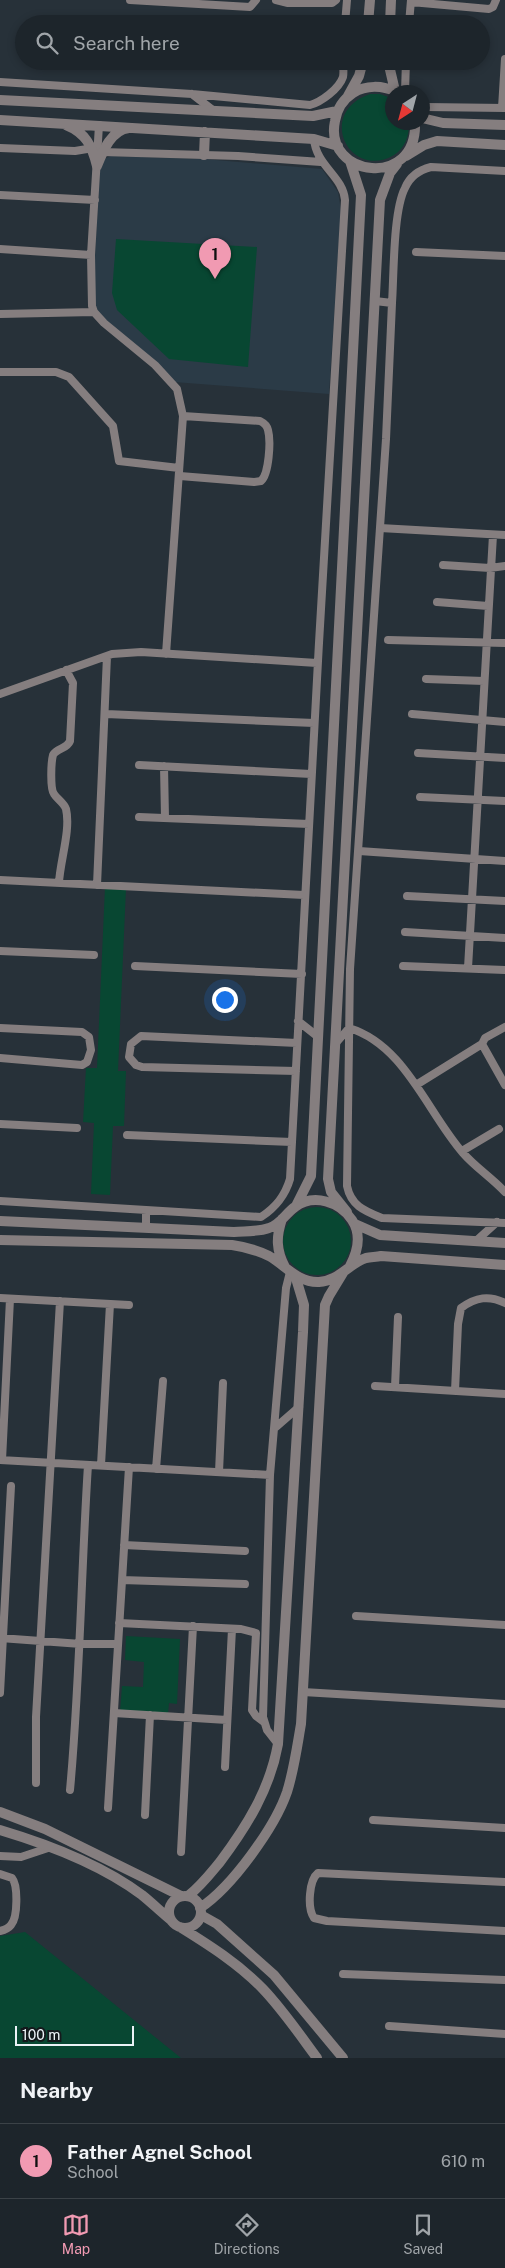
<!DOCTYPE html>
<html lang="en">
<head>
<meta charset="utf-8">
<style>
	:root { --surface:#1d252b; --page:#2a3137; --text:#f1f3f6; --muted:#a0a5a9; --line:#3b4247; --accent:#f19ab2 }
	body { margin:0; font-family:"Public Sans",sans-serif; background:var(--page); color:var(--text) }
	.compass { position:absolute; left:385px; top:85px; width:45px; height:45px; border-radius:50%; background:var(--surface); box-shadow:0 2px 8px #0003; rotate:216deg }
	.scale { position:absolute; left:15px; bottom:12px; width:119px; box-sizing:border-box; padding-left:5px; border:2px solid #ebf2f6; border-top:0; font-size:14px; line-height:18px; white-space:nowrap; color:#ebf2f6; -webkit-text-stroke:4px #14191c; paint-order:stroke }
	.you { position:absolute; left:224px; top:999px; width:18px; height:18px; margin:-12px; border:4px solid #fff; border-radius:50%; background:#1a73e8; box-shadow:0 0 0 8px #1a73e833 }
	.badge { display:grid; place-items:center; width:32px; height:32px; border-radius:50%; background:var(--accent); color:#111; font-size:16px; font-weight:700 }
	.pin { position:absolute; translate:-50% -41px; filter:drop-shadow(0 1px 2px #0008) }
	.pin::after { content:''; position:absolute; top:26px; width:18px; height:15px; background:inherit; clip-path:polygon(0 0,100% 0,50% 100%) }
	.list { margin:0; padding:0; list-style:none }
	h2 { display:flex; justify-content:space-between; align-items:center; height:65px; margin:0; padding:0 20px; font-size:21px }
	h2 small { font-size:16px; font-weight:400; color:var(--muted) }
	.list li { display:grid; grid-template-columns:32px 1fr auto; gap:15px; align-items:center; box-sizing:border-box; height:75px; padding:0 20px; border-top:1px solid var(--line) }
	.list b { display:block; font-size:19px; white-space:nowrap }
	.list p { margin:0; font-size:16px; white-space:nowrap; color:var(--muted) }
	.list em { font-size:16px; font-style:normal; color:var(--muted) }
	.icon { flex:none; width:28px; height:28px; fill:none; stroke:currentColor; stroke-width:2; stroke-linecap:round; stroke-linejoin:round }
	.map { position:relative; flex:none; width:505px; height:2058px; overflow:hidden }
	.search { position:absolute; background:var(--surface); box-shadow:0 2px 8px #0003; left:15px; right:15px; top:15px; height:55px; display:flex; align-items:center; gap:12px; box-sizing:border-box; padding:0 18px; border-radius:28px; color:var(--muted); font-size:19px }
	.sheet { height:140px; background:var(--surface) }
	nav { display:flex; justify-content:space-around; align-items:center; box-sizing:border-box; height:70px; border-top:1px solid var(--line); background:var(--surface); font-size:14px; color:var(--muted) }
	nav a { display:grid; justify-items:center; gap:2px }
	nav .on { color:var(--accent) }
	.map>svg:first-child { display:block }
	.built { fill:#2b3b47 }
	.green { fill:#084732 }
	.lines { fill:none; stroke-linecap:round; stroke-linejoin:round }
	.minor { stroke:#857e7f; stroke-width:8 }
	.tertiary { stroke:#857e7f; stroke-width:10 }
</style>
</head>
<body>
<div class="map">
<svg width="505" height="2058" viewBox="0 0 505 2058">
	<rect width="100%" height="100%" fill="#273139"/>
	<!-- built -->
	<path class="built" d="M 111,156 L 204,159 L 322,169 L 338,192 L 341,210 L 329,394 L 174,382 L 97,312 L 95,301 L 94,273 L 100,170 L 104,159 Z"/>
	<!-- green -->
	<path class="green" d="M 370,94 L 380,94 L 391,98 L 392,122 L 408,123 L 409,124 C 409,136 405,148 394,155 C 350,181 315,113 370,94 Z
		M 116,239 L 257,247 L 248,367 L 169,359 L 117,310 L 112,293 Z
		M 105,887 L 126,888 L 118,1071 L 126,1071 L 124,1126 L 113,1126 L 110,1195 L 91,1194 L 94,1123 L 83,1122 L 86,1068 L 97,1068 Z
		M283 1241a34 34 0 1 1 68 0a34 34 0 1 1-68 0Z
		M 126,1636 L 180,1639 L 177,1704 L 169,1703 L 168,1714 L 120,1712 L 122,1686 L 143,1687 L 144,1662 L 125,1660 Z
		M 25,1932 L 181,2058 L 0,2058 L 0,1936 Z"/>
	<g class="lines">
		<!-- minor -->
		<path class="minor" d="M 130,0 L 250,7 L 256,0
			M 276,0 L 288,3 L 332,3 L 336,0
			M 411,2 L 489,9 L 493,7 L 496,0
			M 345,24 L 347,0
			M 409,24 L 411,0
			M 0,82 L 192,94 L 310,105 C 321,102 339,89 343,77 C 344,72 343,66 343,61
			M 405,92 L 406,61
			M 192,94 L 214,111
			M 425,107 L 505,108
			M 502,108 L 505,59
			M 99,125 L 91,255 L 92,306 L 94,312 L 104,323 L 155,365 L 177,389 L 183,416 L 166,654
			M 0,148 L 75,151 L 93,148
			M 102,152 L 238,156 L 321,162
			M 0,195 L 95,200
			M 0,249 L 91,255
			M 416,252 L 505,256
			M 375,301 L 392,303 L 386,439 L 350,969 L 347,1186 C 351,1206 365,1211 382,1218 L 505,1223
			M 392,303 C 394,274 393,211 405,188 C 410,176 419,170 431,167 L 505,171
			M 0,314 L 94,312
			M 0,372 L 56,372 L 69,377 L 113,426 L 119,461 L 179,468
			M 180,476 L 254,482 L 261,481 C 269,474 271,441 268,430 C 267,425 264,423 260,421 L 183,416
			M 380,528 L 505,535
			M 443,565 L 490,568 L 505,566
			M 437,602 L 488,606
			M 388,640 L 505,643
			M 426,679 L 484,681
			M 0,694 L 112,654 L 141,652 L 317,663
			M 106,714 L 314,723
			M 412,714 L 505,722
			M 418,753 L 505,758
			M 139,765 L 311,774
			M 164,766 L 165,818
			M 420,797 L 505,801
			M 139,817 L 309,824
			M 359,851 L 505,861
			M 0,880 L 304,895
			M 59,883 C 60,861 71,830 66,809 C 64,803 57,799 54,794 C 50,789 51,762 53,755 C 57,748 67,749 70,741 L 73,683 L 66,670
			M 97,885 L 107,656
			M 407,896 L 505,901
			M 405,932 L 505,938
			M 0,951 L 94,955
			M 135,966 L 302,974
			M 403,966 L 505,970
			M 468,968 L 493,535
			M 298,1021 L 317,1036
			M 505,1027 L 485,1038 L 482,1044 L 505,1085
			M 0,1028 L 82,1032 L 89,1037 L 91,1050 L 87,1062 L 82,1065 L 0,1058
			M 336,1043 L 349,1028 C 405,1045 427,1112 463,1153 C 475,1167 492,1178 505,1192
			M 296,1071 L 142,1067 L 136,1065 L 129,1057 L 131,1044 L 141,1036 L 297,1043
			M 416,1085 L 482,1044
			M 0,1124 L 77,1128
			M 127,1135 L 292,1142
			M 462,1151 L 499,1129
			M 0,1201 L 261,1217 C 276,1207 285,1196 290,1179 C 307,853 325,526 345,200 C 343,176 316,166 314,139
			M 146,1210 L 146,1228
			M 476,1241 L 497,1222
			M 0,1298 L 129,1305
			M 375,1386 L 505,1394
			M 395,1387 L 398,1317
			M 455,1391 L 458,1324 L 461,1308 C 476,1297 489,1295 505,1303
			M 276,1427 L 299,1407
			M 0,1460 L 270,1475
			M 2,1460 L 10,1299
			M 101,1465 L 110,1304
			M 156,1469 L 163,1381
			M 219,1472 L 223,1383
			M 124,1545 L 245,1551
			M 122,1580 L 245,1584
			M 356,1616 L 505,1625
			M 119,1623 L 241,1629 L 256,1633 L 252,1710 L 256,1716 L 264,1722
			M 0,1638 L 81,1644 L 118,1644
			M 303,1692 L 505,1704
			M 0,1693 L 11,1486
			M 114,1713 L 227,1720
			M 278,1744 L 267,1730 L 263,1717 L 270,1475 L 286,1288 L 290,1272
			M 225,1767 L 232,1629
			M 36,1783 L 36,1717 L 60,1301
			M 70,1790 C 80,1682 81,1574 88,1465
			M 108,1808 L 129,1467
			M 145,1815 L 150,1715
			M 373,1820 L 505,1828
			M 181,1852 L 193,1626
			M 0,1856 L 21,1857 L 51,1847
			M 0,1874 L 12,1878 C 18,1885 18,1917 11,1925 C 8,1929 4,1930 0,1931
			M 505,1882 L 318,1873 C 309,1880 307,1908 314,1918 L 327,1921 L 505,1931
			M 343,1974 L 505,1980
			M 389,2026 L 505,2034"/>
		<!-- tertiary -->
		<path class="tertiary" d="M 368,24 L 370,0
			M 390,24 L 391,0
			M 388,61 L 395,91
			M 396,92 C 382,85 366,85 353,93 C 342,100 337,109 335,121 C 323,177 418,190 415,122
			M 348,96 L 359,76 L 363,61
			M 0,100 L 313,116 L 337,111
			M 422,118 L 443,123 L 505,125
			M 0,120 L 314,139 L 338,146
			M 66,125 C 86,133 92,146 97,166
			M 204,155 L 205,132
			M 406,156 L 424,145 L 437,141 L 505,145
			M 97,166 C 103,151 111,130 129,128
			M 296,1206 L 311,1176 L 361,195 L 350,161
			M 347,1212 L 331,1192 L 328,1179 L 380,200 L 390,173 L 397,164
			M 282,1219 C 276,1237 276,1250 285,1267
			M 0,1221 L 234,1232 C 245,1231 258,1232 269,1228 C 280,1225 286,1213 295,1207 C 314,1193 340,1202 352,1220 C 362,1235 358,1251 350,1266
			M 355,1224 L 380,1235 L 505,1243
			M 0,1240 L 232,1245 C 246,1247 257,1250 269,1256 C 285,1265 298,1283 319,1282 C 339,1281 348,1264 366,1258 C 371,1257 376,1257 381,1256 L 505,1265
			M 0,1812 L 45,1829 L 181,1896
			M 0,1830 C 47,1844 102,1865 142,1895 C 152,1903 161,1912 171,1920
			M169 1912a16 16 0 1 1 32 0a16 16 0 1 1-32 0Z
			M 188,1896 C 201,1886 210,1874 220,1862 C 247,1826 270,1789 278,1744 L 303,1332 L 304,1305 L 295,1275
			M 200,1908 C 232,1887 275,1827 287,1792 C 294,1770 297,1747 301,1724 L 325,1305 L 329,1296 L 343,1273
			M 201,1915 L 217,1924 L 274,1975 L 343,2058
			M 180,1927 C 209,1945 239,1964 263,1989 C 283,2010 300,2035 317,2058"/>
	</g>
</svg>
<svg class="compass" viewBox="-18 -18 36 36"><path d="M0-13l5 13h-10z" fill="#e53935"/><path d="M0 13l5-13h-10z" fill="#a0a5a9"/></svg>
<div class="scale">100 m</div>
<div class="you"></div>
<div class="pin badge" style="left:215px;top:279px">1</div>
<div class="search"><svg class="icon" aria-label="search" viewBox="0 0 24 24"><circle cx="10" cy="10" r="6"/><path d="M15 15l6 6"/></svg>Search here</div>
</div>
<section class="sheet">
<h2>Nearby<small></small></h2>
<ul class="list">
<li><span class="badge">1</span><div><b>Father Agnel School</b><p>School</p></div><em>610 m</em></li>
</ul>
</section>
<nav>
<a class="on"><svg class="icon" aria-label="map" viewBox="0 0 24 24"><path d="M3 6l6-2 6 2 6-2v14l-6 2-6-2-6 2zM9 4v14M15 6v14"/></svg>Map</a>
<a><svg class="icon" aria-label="directions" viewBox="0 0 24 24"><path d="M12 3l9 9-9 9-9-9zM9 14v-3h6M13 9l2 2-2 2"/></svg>Directions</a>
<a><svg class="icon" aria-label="saved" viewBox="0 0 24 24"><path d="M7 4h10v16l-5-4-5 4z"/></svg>Saved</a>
</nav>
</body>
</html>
